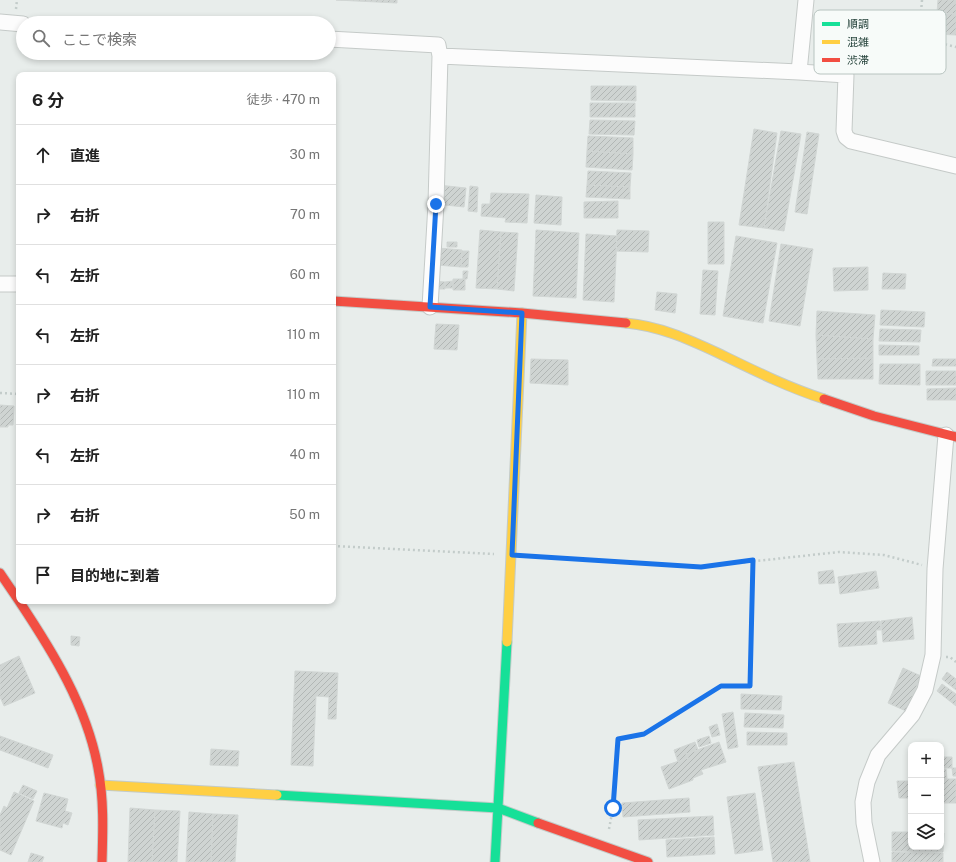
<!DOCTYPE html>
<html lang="ja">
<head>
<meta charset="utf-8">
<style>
	:root { --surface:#fff; --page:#f6f6f6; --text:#222; --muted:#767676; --line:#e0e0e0 }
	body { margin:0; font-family:"Public Sans","Noto Sans JP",sans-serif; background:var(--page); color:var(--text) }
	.controls { position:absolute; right:12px; bottom:12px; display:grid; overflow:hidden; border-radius:8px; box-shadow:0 2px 6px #0003 }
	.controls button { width:36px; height:36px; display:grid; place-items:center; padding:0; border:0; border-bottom:1px solid var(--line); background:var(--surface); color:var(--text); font:20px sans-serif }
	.stop { position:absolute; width:12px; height:12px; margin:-9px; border:3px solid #1a73e8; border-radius:50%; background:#fff }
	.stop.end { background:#1a73e8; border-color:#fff; box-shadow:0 1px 4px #0008 }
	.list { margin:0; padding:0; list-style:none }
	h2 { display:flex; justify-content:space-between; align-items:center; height:52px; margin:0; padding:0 16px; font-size:17px }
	h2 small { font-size:13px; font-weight:400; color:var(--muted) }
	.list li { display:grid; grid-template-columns:26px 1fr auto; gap:12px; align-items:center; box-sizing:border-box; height:60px; padding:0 16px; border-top:1px solid var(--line) }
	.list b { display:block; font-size:15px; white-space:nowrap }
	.list em { font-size:13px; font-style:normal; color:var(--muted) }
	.icon { flex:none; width:22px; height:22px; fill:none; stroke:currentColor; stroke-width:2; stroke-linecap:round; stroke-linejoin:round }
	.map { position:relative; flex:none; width:956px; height:862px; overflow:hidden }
	.search { position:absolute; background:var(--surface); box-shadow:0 2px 6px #0003; left:16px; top:16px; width:320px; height:44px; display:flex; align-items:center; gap:10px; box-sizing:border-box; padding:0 14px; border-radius:22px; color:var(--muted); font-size:15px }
	.panel { position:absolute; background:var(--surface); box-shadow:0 2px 6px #0003; left:16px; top:72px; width:320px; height:532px; border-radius:8px }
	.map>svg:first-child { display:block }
	.building { fill:url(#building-hatch); stroke:#d1d6d4 }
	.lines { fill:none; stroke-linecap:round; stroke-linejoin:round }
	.street-casing { stroke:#c5cac8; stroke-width:17 }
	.fast-casing { stroke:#c3cbc8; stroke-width:11 }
	.slow-casing { stroke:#c3cbc8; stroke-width:11 }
	.jam-casing { stroke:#c3cbc8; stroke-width:11 }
	.path { stroke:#c3ccca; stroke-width:2.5; stroke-dasharray:2 3; stroke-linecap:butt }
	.street { stroke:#fcfcfc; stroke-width:15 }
	.fast { stroke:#16e098; stroke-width:9 }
	.slow { stroke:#ffcf43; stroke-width:9 }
	.jam { stroke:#f24e42; stroke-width:9 }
	.route { stroke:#1a73e8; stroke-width:5 }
	.key { fill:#f7fbf9; stroke:#b8c4c0; stroke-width:1 }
	.key-label { font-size:11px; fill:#24423a }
</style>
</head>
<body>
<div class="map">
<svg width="956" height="862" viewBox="0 0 956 862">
	<defs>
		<pattern id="building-hatch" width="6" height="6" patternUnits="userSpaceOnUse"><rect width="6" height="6" fill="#cfd4d2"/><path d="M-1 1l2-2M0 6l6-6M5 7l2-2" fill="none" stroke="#b2b7b5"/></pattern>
	</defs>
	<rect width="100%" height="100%" fill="#e8edeb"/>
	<!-- building -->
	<path class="building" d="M 336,0 L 397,0 L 397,3 Z
		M 938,0 L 956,0 L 956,14 L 937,13 Z
		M 937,13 L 956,14 L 956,35 L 936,34 Z
		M 591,86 L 636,86 L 636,101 L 591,100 Z
		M 590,103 L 635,103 L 635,117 L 590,117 Z
		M 590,120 L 635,121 L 634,135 L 589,134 Z
		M 754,129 L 777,133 L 764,228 L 739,225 Z
		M 781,131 L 801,134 L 784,231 L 764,228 Z
		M 807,132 L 819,134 L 807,214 L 795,212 Z
		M 588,136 L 633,138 L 633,154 L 587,151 Z
		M 587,151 L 633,154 L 632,170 L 586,167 Z
		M 588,171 L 631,173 L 630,187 L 587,185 Z
		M 438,185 L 466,188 L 464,207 L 436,204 Z
		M 587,185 L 630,187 L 630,199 L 586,197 Z
		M 470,186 L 478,187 L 477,212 L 468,211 Z
		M 491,193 L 529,194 L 527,223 L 505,222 L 506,218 L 481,216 L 482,204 L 490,204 Z
		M 536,195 L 562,197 L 561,225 L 534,223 Z
		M 618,201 L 618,218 L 584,218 L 584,202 Z
		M 708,222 L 724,222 L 724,264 L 708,264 Z
		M 480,230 L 501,232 L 497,289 L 476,288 Z
		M 536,230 L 579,233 L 576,298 L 533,296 Z
		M 617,230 L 649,231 L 648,252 L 616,251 Z
		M 501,232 L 518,233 L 514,291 L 497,289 Z
		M 586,234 L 617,236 L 614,302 L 583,300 Z
		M 736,236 L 777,243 L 763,323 L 723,316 Z
		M 447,242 L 457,242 L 457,247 L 447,247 Z
		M 781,244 L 813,249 L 800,326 L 769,321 Z
		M 438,248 L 462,250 L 461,267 L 437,265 Z
		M 462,251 L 469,251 L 468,267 L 461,267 Z
		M 868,267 L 868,290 L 834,291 L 833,268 Z
		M 703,270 L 718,271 L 715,315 L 700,314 Z
		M 463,271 L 468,271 L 467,279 L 463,279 Z
		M 883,273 L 906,274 L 905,289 L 882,289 Z
		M 453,279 L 465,279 L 465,290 L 453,290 Z
		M 433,281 L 445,282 L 445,289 L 433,289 Z
		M 453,281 L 453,288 L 445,288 L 445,282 Z
		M 657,292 L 677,294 L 675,313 L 655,310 Z
		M 881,310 L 925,312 L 924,327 L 880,325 Z
		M 817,311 L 875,315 L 873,339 L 816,335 Z
		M 436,324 L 459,325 L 457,350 L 434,349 Z
		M 880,329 L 921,330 L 920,342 L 879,341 Z
		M 816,335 L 873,339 L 873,358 L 817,359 Z
		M 879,345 L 919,346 L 919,355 L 879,355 Z
		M 873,358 L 873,379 L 818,379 L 817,359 Z
		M 531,359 L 568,360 L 568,385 L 530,383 Z
		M 933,359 L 956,359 L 956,366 L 932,366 Z
		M 880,364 L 920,364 L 920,385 L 879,384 Z
		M 926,371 L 956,371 L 956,385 L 926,385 Z
		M 956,388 L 956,400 L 927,400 L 927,389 Z
		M 0,405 L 14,406 L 13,425 L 8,425 L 8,427 L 0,427 Z
		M 833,570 L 835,583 L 819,584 L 818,572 Z
		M 876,571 L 879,588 L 840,594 L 838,577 Z
		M 912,617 L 914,639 L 883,642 L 881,621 Z
		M 880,621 L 881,630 L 876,630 L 877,644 L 839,647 L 837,624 Z
		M 71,636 L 80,637 L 79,646 L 71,645 Z
		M 19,656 L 35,693 L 4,706 L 0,697 L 0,665 Z
		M 903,668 L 921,676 L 906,711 L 888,703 Z
		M 295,671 L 338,673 L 336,719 L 328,719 L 329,697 L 316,696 L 313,766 L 291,765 Z
		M 947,672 L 956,679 L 956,690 L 942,679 Z
		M 942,684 L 956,694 L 956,706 L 937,691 Z
		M 741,694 L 782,696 L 781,710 L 741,709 Z
		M 733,712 L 738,747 L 728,749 L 722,714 Z
		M 745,713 L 784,715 L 783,728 L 744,727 Z
		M 717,724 L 720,735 L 712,737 L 709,727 Z
		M 747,732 L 787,733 L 787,745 L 747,745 Z
		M 0,736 L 53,755 L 48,768 L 0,750 Z
		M 709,736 L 711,743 L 699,747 L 697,740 Z
		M 695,742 L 698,750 L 686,754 L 688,758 L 678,762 L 674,750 Z
		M 719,742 L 726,762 L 701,770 L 703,774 L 693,778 L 693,780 L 669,789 L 661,767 L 688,758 L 686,754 Z
		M 211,749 L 239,751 L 238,766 L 210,765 Z
		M 941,757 L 952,757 L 952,768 L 941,768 Z
		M 794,762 L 810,862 L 773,862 L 758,767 Z
		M 952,768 L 956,768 L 956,776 L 953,776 Z
		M 941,769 L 946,769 L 947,779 L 956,779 L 956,803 L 941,803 Z
		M 897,781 L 910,781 L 911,798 L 899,798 Z
		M 23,785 L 37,791 L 33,799 L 19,793 Z
		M 14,792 L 34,801 L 11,855 L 0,850 L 0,815 L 4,806 L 7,808 Z
		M 44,793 L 68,799 L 65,811 L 72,813 L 68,825 L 63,823 L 62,828 L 36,821 Z
		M 755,793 L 763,850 L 735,854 L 727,797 Z
		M 689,798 L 690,812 L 623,817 L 622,803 Z
		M 130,808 L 155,810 L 152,862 L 128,862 Z
		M 155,810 L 180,811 L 177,862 L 152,862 Z
		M 189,812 L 213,814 L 211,862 L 186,862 Z
		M 213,814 L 238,815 L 235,862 L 211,862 Z
		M 713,816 L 714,835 L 639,840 L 638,820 Z
		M 892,832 L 911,832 L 911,847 L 941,847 L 941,833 L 944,833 L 943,852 L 892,851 Z
		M 714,837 L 715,854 L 667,857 L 666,840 Z
		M 892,852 L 943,853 L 943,862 L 892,862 Z
		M 31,853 L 44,857 L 42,862 L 28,862 Z"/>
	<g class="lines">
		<defs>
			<path id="street" d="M 806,0 L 799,72 L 846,75 L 844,131 L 846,137 L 851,141 L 956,166
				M 0,22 L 23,24
				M 329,39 L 438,45 L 440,56 L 799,72
				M 0,284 L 19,284
				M 430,307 L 436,204 L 440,56
				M 872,862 L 864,823 L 863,802 L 867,782 L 878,755 L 912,715 L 925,690 L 933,655 L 935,569 L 946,435"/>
			<path id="fast" d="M 277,795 L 498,808 L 538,823
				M 495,862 L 507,642"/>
			<path id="slow" d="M 626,323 C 659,326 688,339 718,353 C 753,370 787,387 824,399
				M 507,642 L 522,313
				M 100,785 L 277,795"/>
			<path id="jam" d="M 333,301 L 522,313 L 626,323
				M 824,399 L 874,416 L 956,437
				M 0,573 L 19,601
				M 19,601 C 53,652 87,707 98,768 C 104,799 103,830 102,862
				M 538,823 L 648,862"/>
		</defs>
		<!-- street casing -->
		<use href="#street" class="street-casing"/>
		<!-- fast casing -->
		<use href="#fast" class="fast-casing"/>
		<!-- slow casing -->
		<use href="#slow" class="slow-casing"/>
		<!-- jam casing -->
		<use href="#jam" class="jam-casing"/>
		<!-- path -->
		<path class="path" d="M 922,0 L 919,38 L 956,47
			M 16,9 L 17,0
			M 0,393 L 19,394
			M 333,546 L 494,554
			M 529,556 L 701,567 L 839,552 L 884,555 L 922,565
			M 946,657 L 950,657 L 956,662
			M 609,829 L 613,808 L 618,739 L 643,734 L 721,686 L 750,686 L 753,560"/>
		<!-- street -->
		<use href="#street" class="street"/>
		<!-- fast -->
		<use href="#fast" class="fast"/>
		<!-- slow -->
		<use href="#slow" class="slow"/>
		<!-- jam -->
		<use href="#jam" class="jam"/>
	</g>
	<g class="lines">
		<!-- route -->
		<path class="route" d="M 436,204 L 430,307 L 522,313 L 512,555 L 701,567 L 753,560 L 750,686 L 721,686 L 644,734 L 618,739 L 613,808"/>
	</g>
	<!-- legend -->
	<rect x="814" y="10" width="132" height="64" rx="6" class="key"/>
	<rect x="822" y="22" width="18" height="4" fill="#16e098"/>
	<rect x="822" y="40" width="18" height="4" fill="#ffcf43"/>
	<rect x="822" y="58" width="18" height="4" fill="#f24e42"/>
	<g class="key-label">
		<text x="847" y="28">順調</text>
		<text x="847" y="46">混雑</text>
		<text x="847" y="64">渋滞</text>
	</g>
</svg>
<div class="controls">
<button>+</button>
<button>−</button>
<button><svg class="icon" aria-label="layers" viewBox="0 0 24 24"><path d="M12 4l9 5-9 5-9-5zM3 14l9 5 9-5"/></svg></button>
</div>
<div class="stop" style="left:613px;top:808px"></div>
<div class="stop end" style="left:436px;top:204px"></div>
<div class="search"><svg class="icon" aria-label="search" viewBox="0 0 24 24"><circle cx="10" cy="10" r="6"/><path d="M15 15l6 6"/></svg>ここで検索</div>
<section class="panel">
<h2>6 分<small>徒歩 · 470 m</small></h2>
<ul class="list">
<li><svg class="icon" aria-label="ahead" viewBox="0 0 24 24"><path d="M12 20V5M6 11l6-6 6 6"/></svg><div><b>直進</b></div><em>30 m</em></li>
<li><svg class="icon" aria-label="right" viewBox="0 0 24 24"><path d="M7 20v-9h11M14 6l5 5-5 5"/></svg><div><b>右折</b></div><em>70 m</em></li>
<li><svg class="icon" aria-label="left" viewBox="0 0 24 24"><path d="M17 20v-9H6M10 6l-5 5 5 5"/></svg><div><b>左折</b></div><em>60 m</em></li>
<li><svg class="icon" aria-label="left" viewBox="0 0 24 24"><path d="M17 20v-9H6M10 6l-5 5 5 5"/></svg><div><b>左折</b></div><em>110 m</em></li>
<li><svg class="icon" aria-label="right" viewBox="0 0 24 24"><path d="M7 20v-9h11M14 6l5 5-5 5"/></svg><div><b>右折</b></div><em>110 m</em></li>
<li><svg class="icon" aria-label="left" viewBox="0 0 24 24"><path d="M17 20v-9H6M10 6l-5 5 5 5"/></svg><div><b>左折</b></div><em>40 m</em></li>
<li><svg class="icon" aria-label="right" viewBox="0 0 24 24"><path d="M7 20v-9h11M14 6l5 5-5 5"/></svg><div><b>右折</b></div><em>50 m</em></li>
<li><svg class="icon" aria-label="arrive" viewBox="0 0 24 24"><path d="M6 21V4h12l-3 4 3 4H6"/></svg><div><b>目的地に到着</b></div></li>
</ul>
</section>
</div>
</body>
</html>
